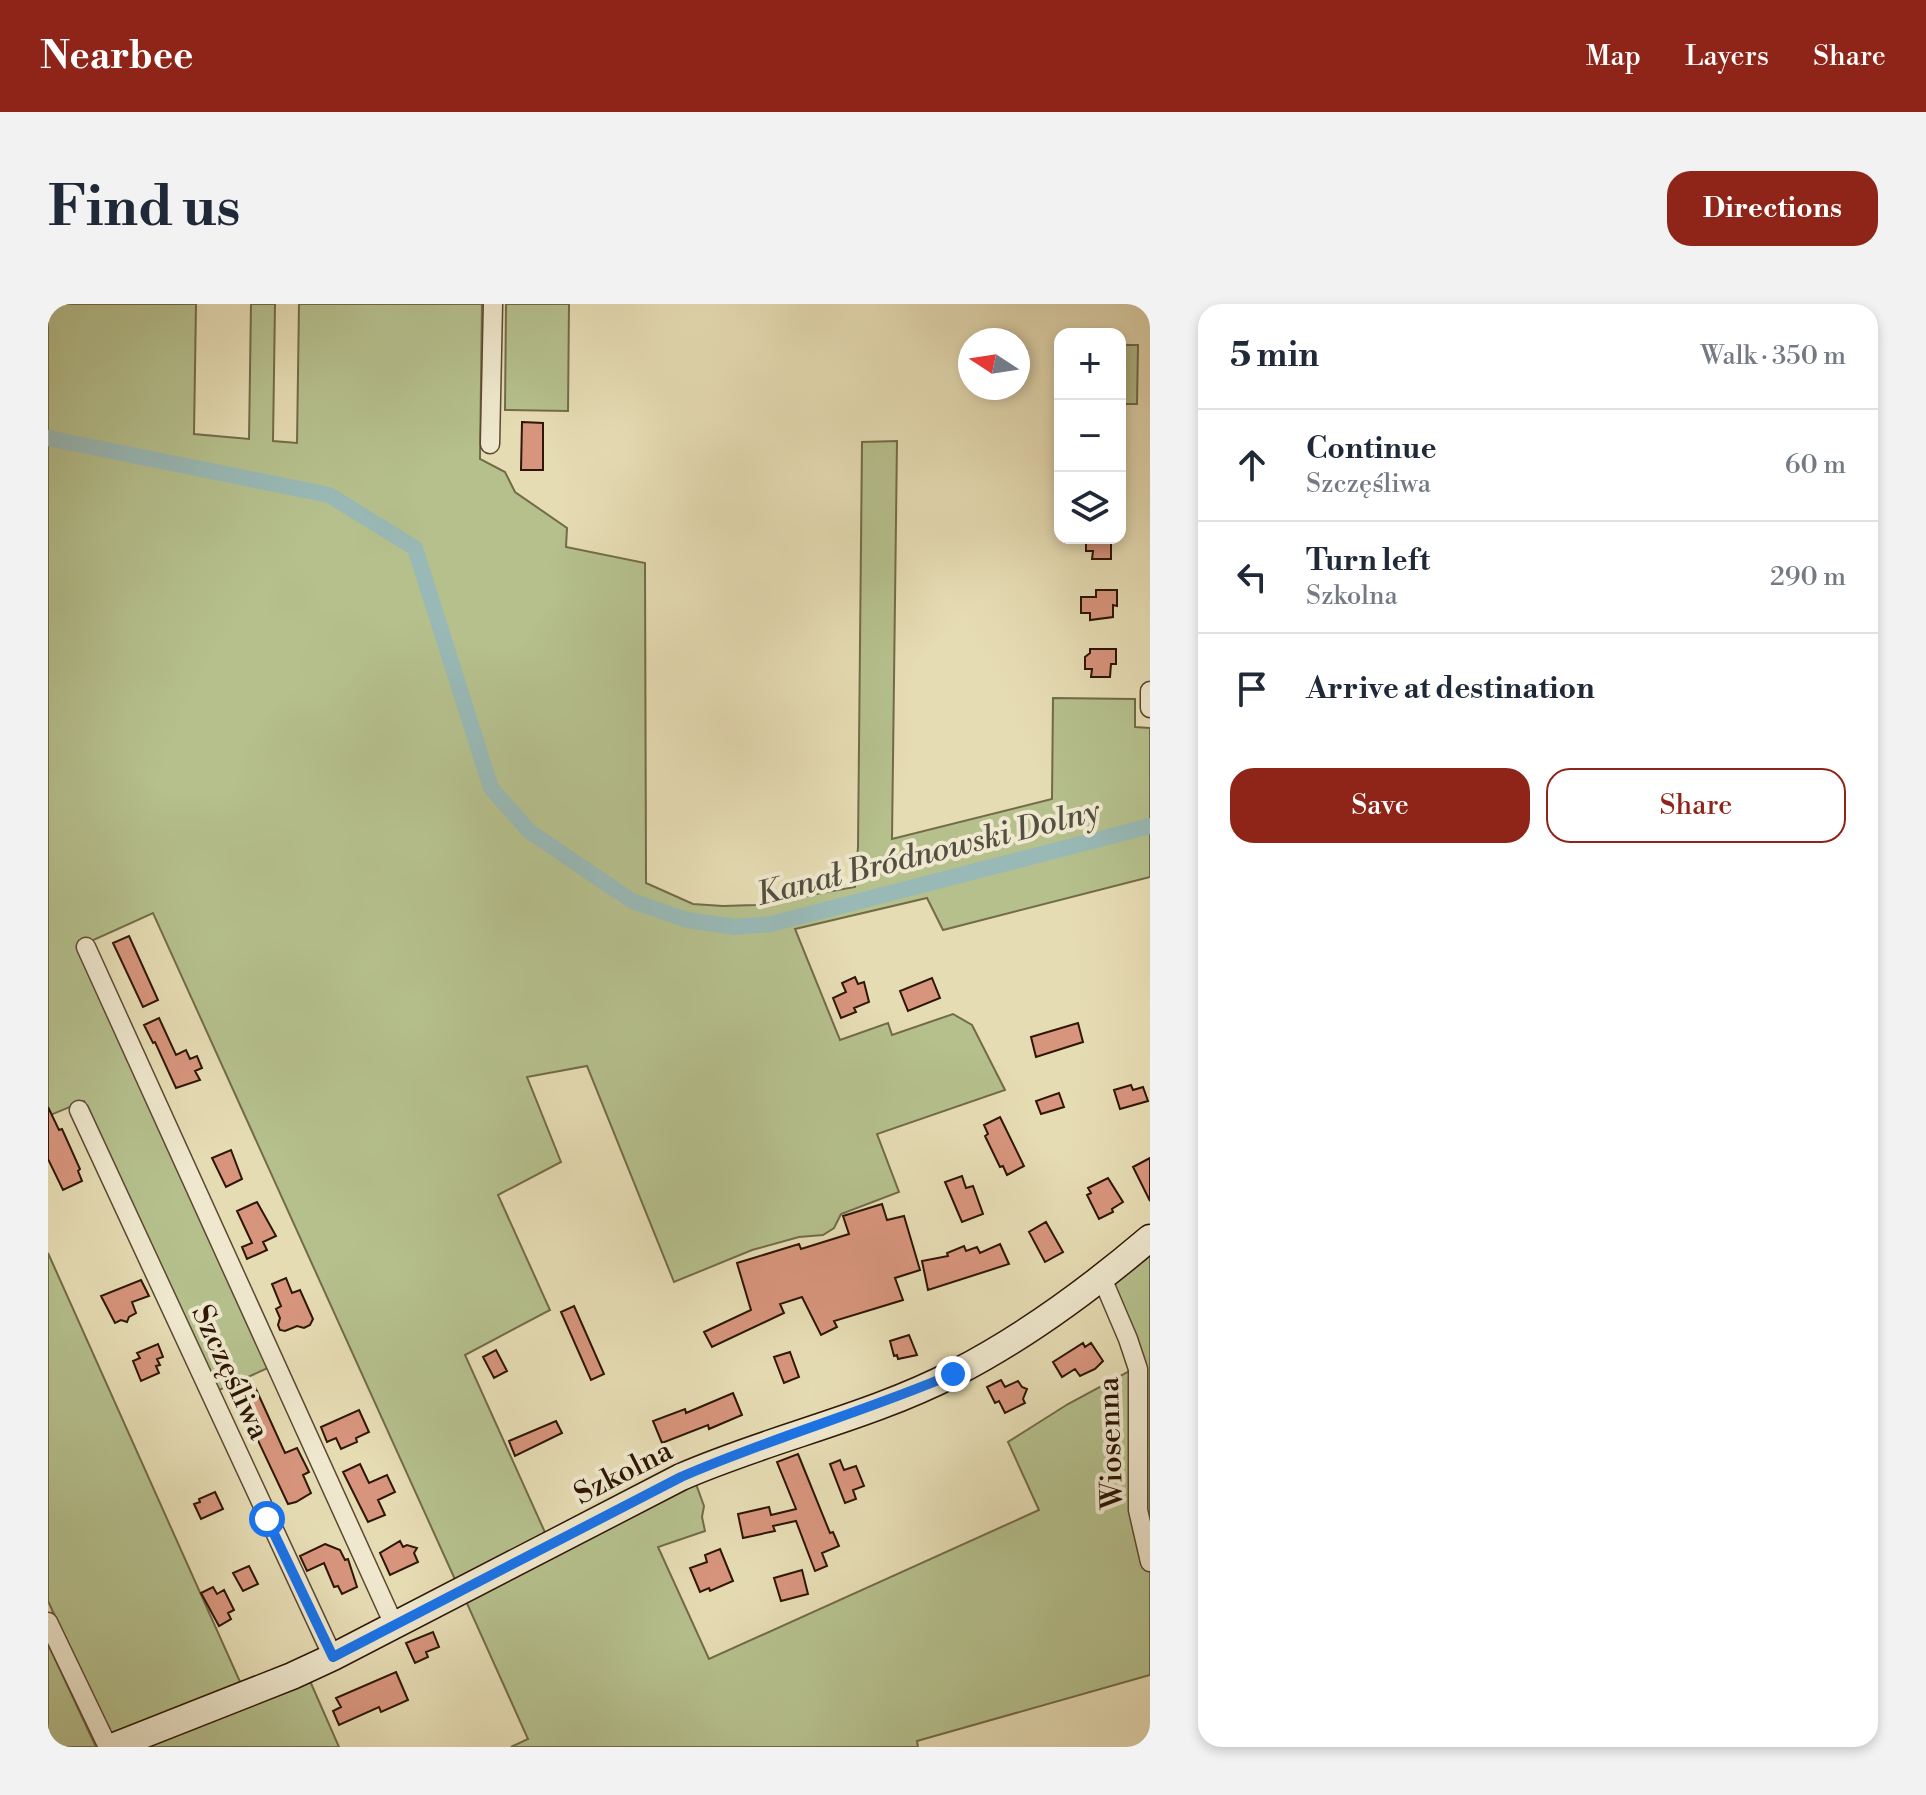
<!DOCTYPE html>
<html lang="en">
<head>
<meta charset="utf-8">
<style>
	:root { --surface:#fff; --page:#f2f2f3; --text:#1f2937; --muted:#747a83; --line:#e0e1e3; --accent:#8f2418 }
	body { margin:0; font-family:"Libre Bodoni",serif; background:var(--page); color:var(--text) }
	.controls { position:absolute; right:24px; top:24px; display:grid; overflow:hidden; border-radius:16px; box-shadow:0 4px 12px #0003 }
	.controls button { width:72px; height:72px; display:grid; place-items:center; padding:0; border:0; border-bottom:2px solid var(--line); background:var(--surface); color:var(--text); font:40px sans-serif }
	.compass { position:absolute; left:910px; top:24px; width:72px; height:72px; border-radius:50%; background:var(--surface); box-shadow:0 4px 12px #0003; rotate:282deg }
	.stop { position:absolute; width:24px; height:24px; margin:-18px; border:6px solid #1a73e8; border-radius:50%; background:#fff }
	.stop.end { background:#1a73e8; border-color:#fff; box-shadow:0 2px 8px #0008 }
	.list { margin:0; padding:0; list-style:none }
	h2 { display:flex; justify-content:space-between; align-items:center; height:104px; margin:0; padding:0 32px; font-size:34px }
	h2 small { font-size:26px; font-weight:400; color:var(--muted) }
	.list li { display:grid; grid-template-columns:52px 1fr auto; gap:24px; align-items:center; box-sizing:border-box; height:112px; padding:0 32px; border-top:2px solid var(--line) }
	.list b { display:block; font-size:30px; white-space:nowrap }
	.list p { margin:0; font-size:26px; white-space:nowrap; color:var(--muted) }
	.list em { font-size:26px; font-style:normal; color:var(--muted) }
	.actions { display:flex; gap:16px; padding:24px 32px }
	.actions a { flex:1; padding:18px 0; border:2px solid var(--accent); border-radius:24px; text-align:center; font-size:28px; color:var(--accent) }
	.actions .main { background:var(--accent); color:#fff }
	.icon { flex:none; width:44px; height:44px; fill:none; stroke:currentColor; stroke-width:2; stroke-linecap:round; stroke-linejoin:round }
	.map { position:relative; flex:none; width:1102px; height:1443px; overflow:hidden; border-radius:24px }
	header { display:flex; align-items:center; gap:48px; box-sizing:border-box; height:112px; padding:0 40px; background:var(--accent); color:#fff }
	header strong { font-size:38px }
	nav { display:flex; gap:44px; margin-inline-start:auto; font-size:28px }
	.intro { display:flex; align-items:center; justify-content:space-between; box-sizing:border-box; height:192px; padding:0 48px }
	h1 { margin:0; font-size:56px }
	.button { padding:20px 36px; border-radius:24px; background:var(--accent); color:#fff; font-size:28px; font-weight:700 }
	main { display:flex; gap:48px; padding:0 48px }
	aside { flex:1; background:var(--surface); border-radius:24px; box-shadow:0 4px 12px #0003 }
	.map>svg:first-child { display:block }
	.green { fill:#b5c08d; stroke:#726b48; stroke-width:2 }
	.lines { fill:none; stroke-linecap:round; stroke-linejoin:round }
	.canal { stroke:#99b9b6; stroke-width:16 }
	.building { fill:#d7957d; stroke:#2e1604; stroke-width:2 }
	.street-casing { stroke:#5c4830; stroke-width:21 }
	.secondary-casing { stroke:#2e1604; stroke-width:29 }
	.street { stroke:#efe8ce; stroke-width:18 }
	.secondary { stroke:#efe8ce; stroke-width:26 }
	.route { stroke:#1a73e8; stroke-width:10 }
	.labels { text-anchor:middle; stroke-width:8; stroke-linejoin:round; paint-order:stroke }
	.street-label { font-size:30px; fill:#2e1604; stroke:#efe8ce }
	.water-label { font-size:32px; font-style:italic; fill:#534f42; stroke:#efe8ce }
</style>
</head>
<body>
<header>
<strong>Nearbee</strong>
<nav><a>Map</a><a>Layers</a><a>Share</a></nav>
</header>
<div class="intro"><h1>Find us</h1><a class="button">Directions</a></div>
<main>
<div class="map">
<svg width="1102" height="1443" viewBox="0 0 1102 1443">
	<rect width="100%" height="100%" fill="#e6dcb4"/>
	<filter id="stains"><feTurbulence type="fractalNoise" baseFrequency=".0025" numOctaves="4"/><feColorMatrix values="0 0 0 0 .2 0 0 0 0 .09 0 0 0 0 .02 0 0 0 .5 -.17"/></filter>
	<radialGradient id="worn" r=".72"><stop offset=".6" stop-color="#630" stop-opacity="0"/><stop offset="1" stop-color="#630" stop-opacity=".3"/></radialGradient>
	<!-- green -->
	<path class="green" d="M 0,0 L 148,0 L 146,130 L 201,135 L 203,0 L 227,0 L 225,137 L 249,139 L 251,0 L 434,0 L 432,155 L 457,168 L 467,188 L 519,224 L 518,243 L 597,259 L 598,579 L 645,600 L 675,602 L 707,601 L 807,583 L 810,543 L 814,138 L 849,137 L 844,535 L 1004,495 L 1005,394 L 1087,395 L 1087,423 L 1102,424 L 1102,573 L 895,626 L 879,594 L 747,625 L 792,736 L 840,719 L 844,731 L 905,710 L 924,721 L 957,786 L 829,830 L 851,888 L 793,910 L 786,924 L 775,931 L 751,933 L 704,946 L 626,978 L 539,762 L 479,773 L 513,858 L 450,891 L 502,1006 L 417,1051 L 500,1235 L 410,1282 L 105,609 L 32,642 L 222,1063 L 169,1087 L 36,797 L 0,812 Z
		M 458,0 L 521,0 L 520,107 L 457,106 Z
		M 1072,41 L 1090,41 L 1089,100 L 1072,100 Z
		M 1102,945 L 1102,1371 L 869,1437 L 870,1443 L 463,1443 L 480,1435 L 417,1295 L 648,1180 L 656,1202 L 654,1213 L 657,1227 L 610,1243 L 661,1355 L 991,1206 L 960,1138 L 1020,1100 L 1078,1069 L 1096,1054 L 1066,982 L 1067,975 Z
		M 0,949 L 193,1380 L 61,1431 L 0,1297 Z
		M 0,1340 L 48,1443 L 0,1443 Z
		M 262,1377 L 291,1443 L 90,1443 Z"/>
	<g class="lines">
		<!-- canal -->
		<path class="canal" d="M 0,134 L 281,191 L 367,244 L 443,484 L 481,527 L 584,597 L 639,616 L 687,623 L 723,620 L 1102,522"/>
	</g>
	<!-- building -->
	<path class="building" d="M 474,118 L 495,119 L 495,166 L 473,166 Z
		M 1040,234 L 1063,234 L 1063,255 L 1044,255 L 1045,247 L 1038,247 L 1038,235 Z
		M 1048,286 L 1069,286 L 1069,302 L 1065,301 L 1065,313 L 1042,316 L 1042,309 L 1033,309 L 1033,293 L 1048,293 Z
		M 1042,345 L 1068,345 L 1068,360 L 1063,360 L 1062,373 L 1043,373 L 1044,365 L 1037,365 L 1037,353 L 1042,349 Z
		M 81,632 L 110,696 L 95,703 L 65,639 Z
		M 807,673 L 810,680 L 816,678 L 821,698 L 806,704 L 808,708 L 793,714 L 785,694 L 798,688 L 794,679 Z
		M 884,674 L 892,694 L 860,707 L 852,687 Z
		M 111,714 L 128,751 L 138,746 L 142,755 L 149,752 L 154,764 L 147,767 L 152,776 L 128,784 L 107,738 L 105,739 L 96,721 Z
		M 1030,719 L 1035,738 L 988,753 L 983,733 Z
		M 1083,781 L 1085,786 L 1095,783 L 1100,797 L 1072,805 L 1066,786 Z
		M 1011,789 L 1016,803 L 993,810 L 988,797 Z
		M 0,803 L 11,826 L 14,825 L 32,865 L 30,867 L 34,877 L 15,886 L 0,855 Z
		M 952,813 L 976,862 L 959,871 L 955,862 L 952,863 L 937,832 L 940,830 L 936,821 Z
		M 183,846 L 194,875 L 178,883 L 164,854 Z
		M 1102,854 L 1102,897 L 1085,863 Z
		M 914,872 L 918,884 L 925,882 L 935,910 L 914,918 L 897,878 Z
		M 1060,874 L 1075,898 L 1064,905 L 1065,908 L 1051,915 L 1039,891 L 1043,889 L 1040,884 Z
		M 209,898 L 228,932 L 215,938 L 219,946 L 199,955 L 194,943 L 204,939 L 189,907 Z
		M 834,900 L 839,916 L 856,912 L 872,966 L 847,974 L 855,996 L 786,1017 L 789,1023 L 773,1031 L 754,993 L 732,1000 L 736,1009 L 664,1043 L 656,1028 L 703,1006 L 689,959 L 751,940 L 753,945 L 801,930 L 795,912 Z
		M 998,918 L 1015,948 L 997,958 L 981,928 Z
		M 952,940 L 961,960 L 880,986 L 874,957 L 900,952 L 899,949 L 916,942 L 918,947 L 929,943 L 932,949 Z
		M 238,974 L 244,989 L 252,986 L 265,1015 L 262,1021 L 256,1024 L 249,1022 L 237,1027 L 232,1026 L 230,1021 L 232,1014 L 228,1005 L 233,1002 L 224,980 Z
		M 93,976 L 101,992 L 84,998 L 88,1009 L 81,1013 L 79,1018 L 73,1016 L 67,1019 L 53,992 Z
		M 526,1002 L 556,1070 L 543,1076 L 513,1008 Z
		M 861,1031 L 869,1051 L 850,1055 L 849,1051 L 846,1052 L 842,1037 Z
		M 1035,1039 L 1037,1043 L 1043,1039 L 1055,1057 L 1047,1065 L 1032,1072 L 1027,1065 L 1014,1073 L 1005,1058 Z
		M 110,1040 L 115,1053 L 109,1055 L 112,1061 L 108,1062 L 111,1069 L 93,1077 L 85,1057 L 92,1054 L 89,1049 Z
		M 448,1046 L 459,1067 L 446,1074 L 435,1053 Z
		M 742,1048 L 751,1073 L 736,1079 L 726,1053 Z
		M 953,1076 L 957,1083 L 970,1077 L 974,1083 L 979,1085 L 975,1095 L 977,1099 L 957,1109 L 951,1097 L 947,1099 L 939,1083 Z
		M 207,1083 L 237,1149 L 249,1144 L 261,1168 L 255,1171 L 263,1189 L 248,1198 L 240,1200 L 189,1092 Z
		M 685,1089 L 694,1111 L 661,1125 L 660,1121 L 614,1139 L 605,1117 L 637,1105 L 638,1109 Z
		M 311,1106 L 321,1128 L 308,1134 L 309,1138 L 293,1145 L 288,1134 L 279,1138 L 273,1123 Z
		M 508,1117 L 514,1129 L 467,1152 L 461,1137 Z
		M 750,1150 L 782,1229 L 785,1228 L 791,1242 L 774,1249 L 779,1262 L 767,1267 L 748,1217 L 725,1222 L 727,1227 L 695,1234 L 690,1210 L 721,1203 L 723,1211 L 748,1205 L 729,1158 Z
		M 792,1156 L 796,1166 L 808,1162 L 816,1182 L 805,1186 L 808,1195 L 797,1199 L 782,1160 Z
		M 312,1160 L 321,1179 L 339,1171 L 347,1188 L 330,1196 L 337,1211 L 320,1218 L 295,1168 Z
		M 167,1188 L 175,1205 L 153,1215 L 146,1200 L 152,1198 L 151,1195 Z
		M 352,1237 L 355,1243 L 359,1241 L 369,1244 L 366,1249 L 370,1258 L 342,1271 L 332,1249 Z
		M 277,1240 L 292,1246 L 297,1256 L 300,1255 L 309,1283 L 294,1290 L 290,1282 L 286,1283 L 276,1259 L 259,1267 L 252,1252 Z
		M 672,1245 L 685,1277 L 662,1287 L 661,1284 L 652,1288 L 642,1264 L 659,1258 L 657,1251 Z
		M 201,1262 L 210,1280 L 195,1287 L 185,1269 Z
		M 754,1266 L 760,1290 L 733,1297 L 726,1274 Z
		M 165,1283 L 169,1290 L 176,1286 L 186,1306 L 180,1309 L 183,1315 L 171,1322 L 153,1289 Z
		M 385,1328 L 391,1343 L 378,1348 L 380,1353 L 367,1359 L 358,1339 Z
		M 348,1368 L 360,1396 L 333,1408 L 331,1403 L 291,1421 L 285,1407 L 293,1403 L 288,1394 Z"/>
	<g class="lines">
		<defs>
			<path id="street" d="M 442,140 L 445,0
				M 1102,404 L 1102,387
				M 38,643 L 347,1323
				M 31,806 L 285,1353
				M 1054,974 L 1080,1035 L 1090,1065 L 1090,1206 L 1102,1258
				M 0,1318 L 60,1443"/>
			<path id="secondary" d="M 64,1443 L 244,1372 L 285,1353 L 633,1173 C 722,1134 820,1114 907,1069 C 977,1033 1042,985 1102,934"/>
		</defs>
		<!-- street casing -->
		<use href="#street" class="street-casing"/>
		<!-- secondary casing -->
		<use href="#secondary" class="secondary-casing"/>
		<!-- street -->
		<use href="#street" class="street"/>
		<!-- secondary -->
		<use href="#secondary" class="secondary"/>
	</g>
	<g class="lines">
		<!-- route -->
		<path class="route" d="M 219,1215 L 285,1353 L 633,1173 C 722,1134 816,1108 905,1070"/>
	</g>
	<g class="labels">
		<!-- street labels -->
		<g class="street-label">
			<text transform="translate(183 1068) rotate(65)" y="10">Szczęśliwa</text>
			<text transform="translate(1062 1139) rotate(-92)" y="10">Wiosenna</text>
			<text transform="translate(575 1168) rotate(-27)" y="10">Szkolna</text>
		</g>
		<!-- water labels -->
		<g class="water-label">
			<text transform="translate(880 548) rotate(-14)" y="11">Kanał Bródnowski Dolny</text>
		</g>
	</g>
	<rect width="100%" height="100%" filter="url(#stains)"/>
	<rect width="100%" height="100%" fill="url(#worn)"/>
</svg>
<div class="controls">
<button>+</button>
<button>−</button>
<button><svg class="icon" aria-label="layers" viewBox="0 0 24 24"><path d="M12 4l9 5-9 5-9-5zM3 14l9 5 9-5"/></svg></button>
</div>
<svg class="compass" viewBox="-18 -18 36 36"><path d="M0-13l5 13h-10z" fill="#e53935"/><path d="M0 13l5-13h-10z" fill="#747a83"/></svg>
<div class="stop" style="left:219px;top:1215px"></div>
<div class="stop end" style="left:905px;top:1070px"></div>
</div>
<aside>
<h2>5 min<small>Walk · 350 m</small></h2>
<ul class="list">
<li><svg class="icon" aria-label="ahead" viewBox="0 0 24 24"><path d="M12 20V5M6 11l6-6 6 6"/></svg><div><b>Continue</b><p>Szczęśliwa</p></div><em>60 m</em></li>
<li><svg class="icon" aria-label="left" viewBox="0 0 24 24"><path d="M17 20v-9H6M10 6l-5 5 5 5"/></svg><div><b>Turn left</b><p>Szkolna</p></div><em>290 m</em></li>
<li><svg class="icon" aria-label="arrive" viewBox="0 0 24 24"><path d="M6 21V4h12l-3 4 3 4H6"/></svg><div><b>Arrive at destination</b></div></li>
</ul>
<div class="actions"><a class="main">Save</a><a>Share</a></div>
</aside>
</main>
</body>
</html>
